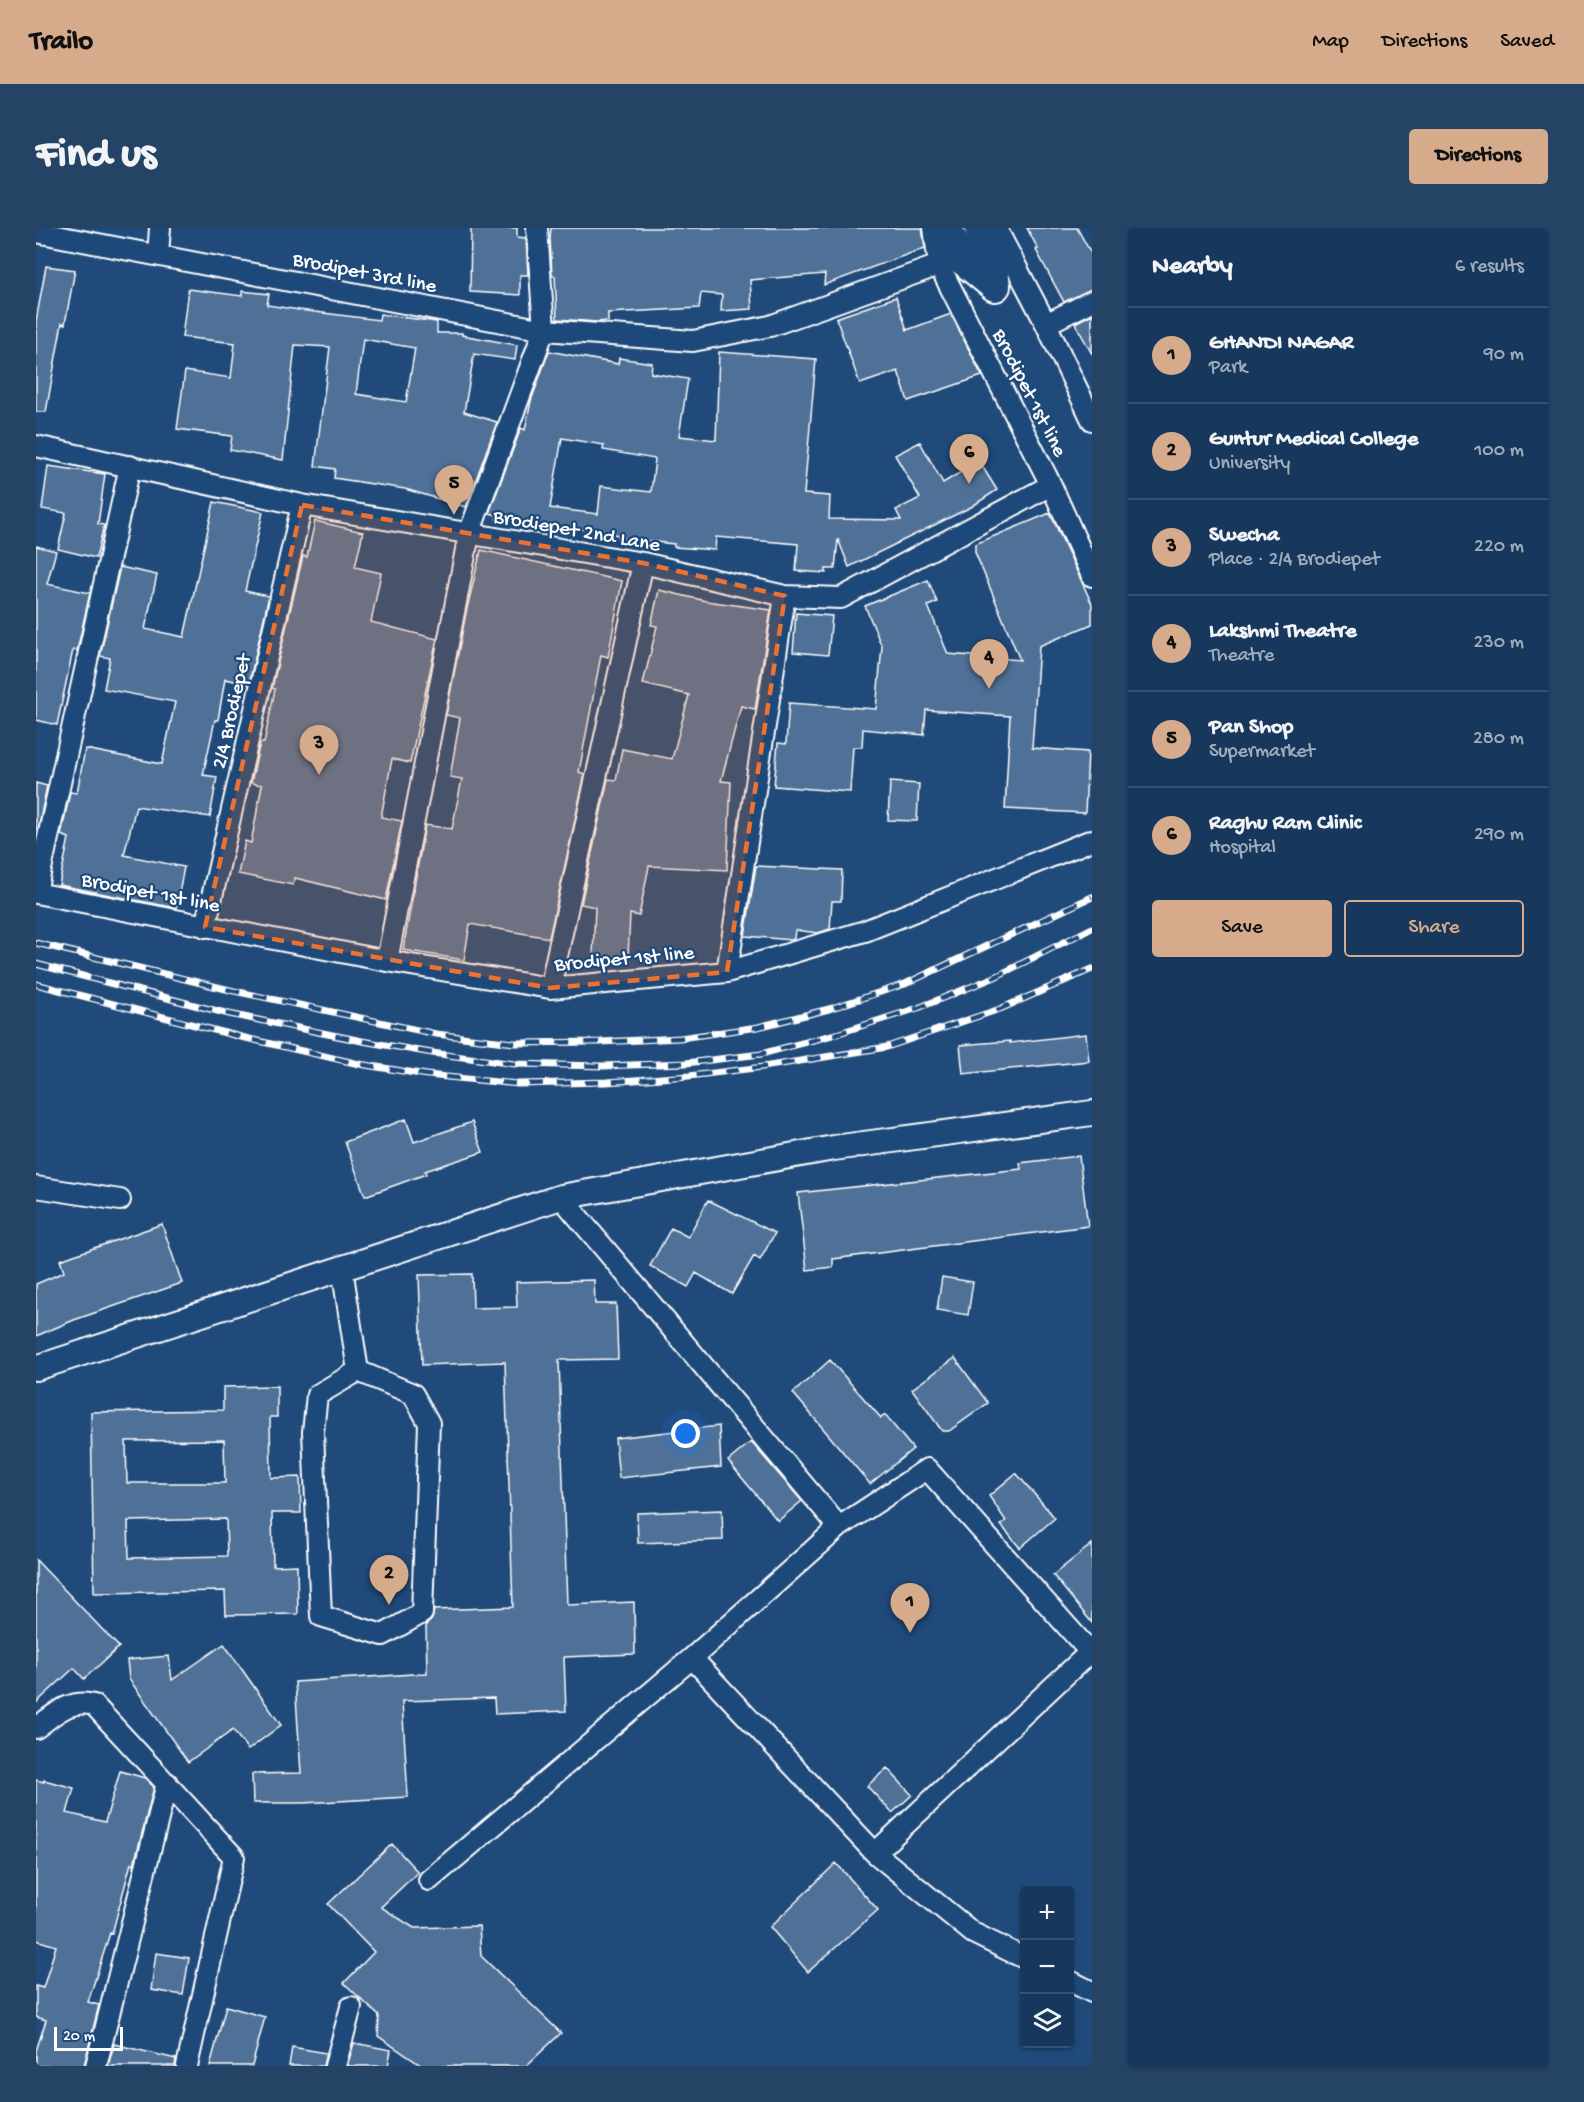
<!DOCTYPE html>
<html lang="en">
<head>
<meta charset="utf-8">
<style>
	:root { --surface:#17385c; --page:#244365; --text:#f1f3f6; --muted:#9eacbb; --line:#365272; --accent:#d6ab8b }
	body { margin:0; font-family:"Gochi Hand",sans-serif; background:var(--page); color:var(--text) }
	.controls { position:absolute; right:18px; bottom:18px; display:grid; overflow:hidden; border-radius:6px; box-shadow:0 2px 4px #0004 }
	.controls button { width:54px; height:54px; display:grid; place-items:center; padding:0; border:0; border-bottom:2px solid var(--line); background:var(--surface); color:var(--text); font:30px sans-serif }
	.scale { position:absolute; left:18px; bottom:15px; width:69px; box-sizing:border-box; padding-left:6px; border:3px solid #fff; border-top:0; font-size:16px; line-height:21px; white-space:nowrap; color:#fff; -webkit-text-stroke:4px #1f4a7a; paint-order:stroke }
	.you { position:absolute; left:650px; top:1206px; width:21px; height:21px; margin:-15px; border:4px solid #fff; border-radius:50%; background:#1a73e8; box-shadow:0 0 0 9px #1a73e833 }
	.badge { display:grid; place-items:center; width:39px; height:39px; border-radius:50%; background:var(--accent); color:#111; font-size:20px; font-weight:700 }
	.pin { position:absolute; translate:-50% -50px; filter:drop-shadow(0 2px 3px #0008) }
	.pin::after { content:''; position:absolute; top:32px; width:21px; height:18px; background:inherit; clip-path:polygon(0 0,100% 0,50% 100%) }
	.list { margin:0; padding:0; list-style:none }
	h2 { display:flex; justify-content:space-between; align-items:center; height:78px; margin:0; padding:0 24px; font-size:26px }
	h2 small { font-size:20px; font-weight:400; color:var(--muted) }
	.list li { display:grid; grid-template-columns:39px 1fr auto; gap:18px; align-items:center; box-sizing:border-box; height:96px; padding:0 24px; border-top:2px solid var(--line) }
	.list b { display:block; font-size:22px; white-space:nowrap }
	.list p { margin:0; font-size:20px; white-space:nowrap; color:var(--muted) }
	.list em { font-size:20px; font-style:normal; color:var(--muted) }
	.actions { display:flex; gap:12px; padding:18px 24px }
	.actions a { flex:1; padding:14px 0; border:2px solid var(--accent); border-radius:6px; text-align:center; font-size:21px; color:var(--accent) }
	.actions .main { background:var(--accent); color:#111 }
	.icon { flex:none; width:33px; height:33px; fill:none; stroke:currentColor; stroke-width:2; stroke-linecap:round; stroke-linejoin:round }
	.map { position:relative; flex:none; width:1056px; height:1838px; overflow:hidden; border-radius:6px }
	header { display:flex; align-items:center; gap:36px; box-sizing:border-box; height:84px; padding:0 30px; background:var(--accent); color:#111 }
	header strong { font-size:28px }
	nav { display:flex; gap:33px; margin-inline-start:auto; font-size:21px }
	.intro { display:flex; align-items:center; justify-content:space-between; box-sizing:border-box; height:144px; padding:0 36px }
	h1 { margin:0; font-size:42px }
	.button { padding:15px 27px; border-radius:6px; background:var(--accent); color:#111; font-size:21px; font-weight:700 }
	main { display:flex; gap:36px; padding:0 36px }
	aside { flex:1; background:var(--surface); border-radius:6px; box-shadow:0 2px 4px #0004 }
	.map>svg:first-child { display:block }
	.building { fill:#507197; stroke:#fff; stroke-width:1.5; fill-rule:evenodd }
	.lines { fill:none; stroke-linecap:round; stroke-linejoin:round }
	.minor-casing { stroke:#fff; stroke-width:24 }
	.tertiary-casing { stroke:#fff; stroke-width:28 }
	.primary-casing { stroke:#fff; stroke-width:34 }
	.minor { stroke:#1f4a7a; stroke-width:20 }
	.tertiary { stroke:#1f4a7a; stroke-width:24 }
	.primary { stroke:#1f4a7a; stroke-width:30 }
	.rail-casing { stroke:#fff; stroke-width:7 }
	.rail { stroke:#1f4a7a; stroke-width:4.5; stroke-dasharray:14; stroke-linecap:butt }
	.marked { fill:#eb7230; fill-opacity:0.2; stroke:#eb7230; stroke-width:4.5; stroke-dasharray:12 8; stroke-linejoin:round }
	.labels { text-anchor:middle; stroke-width:4.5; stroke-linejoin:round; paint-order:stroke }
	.street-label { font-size:21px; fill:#fff; stroke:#1f4a7a }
</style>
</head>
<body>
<header>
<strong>Trailo</strong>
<nav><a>Map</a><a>Directions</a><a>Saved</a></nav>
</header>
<div class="intro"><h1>Find us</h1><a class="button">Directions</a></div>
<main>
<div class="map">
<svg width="1056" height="1838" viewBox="0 0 1056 1838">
	<rect width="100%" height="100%" fill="#1f4a7a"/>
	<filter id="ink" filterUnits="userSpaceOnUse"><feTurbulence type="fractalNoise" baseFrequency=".0167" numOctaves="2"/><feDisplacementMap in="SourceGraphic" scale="12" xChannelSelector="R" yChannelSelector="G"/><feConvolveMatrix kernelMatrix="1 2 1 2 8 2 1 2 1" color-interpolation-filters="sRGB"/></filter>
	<g filter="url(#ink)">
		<!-- building -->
		<path class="building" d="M 435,0 L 481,0 L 481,9 L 490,10 L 492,47 L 484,47 L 484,67 L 434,64 Z
			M 515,0 L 886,0 L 889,20 L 788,57 L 789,46 L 714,52 L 716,81 L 685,83 L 686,67 L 665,65 L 663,80 L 572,85 L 572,93 L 561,94 L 521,91 L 519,48 L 516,48 L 514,10 Z
			M 991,0 L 1041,0 L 1056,27 L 1056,61 L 1028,74 L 1000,22 L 1002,21 Z
			M 10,38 L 39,42 L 29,96 L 26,95 L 10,184 L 0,184 L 0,93 Z
			M 152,61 L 206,68 L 206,63 L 233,66 L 231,77 L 263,82 L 343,92 L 344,86 L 401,94 L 401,105 L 426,105 L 426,107 L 481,117 L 479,132 L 438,126 L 428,184 L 461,194 L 430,279 L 369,261 L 298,250 L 299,241 L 279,238 L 294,119 L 259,117 L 247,232 L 194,222 L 196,208 L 141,201 L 149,143 L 195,150 L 199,115 L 146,109 ZM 327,111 L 379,120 L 370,174 L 320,166 Z
			M 860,69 L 871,102 L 915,86 L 946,148 L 872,173 L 862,143 L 824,156 L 800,90 Z
			M 1056,86 L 1056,126 L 1039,95 Z
			M 513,123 L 582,136 L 583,130 L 616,135 L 615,145 L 652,151 L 643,208 L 680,212 L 683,124 L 780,131 L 768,266 L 794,268 L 793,291 L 865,292 L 860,282 L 884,270 L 859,227 L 884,214 L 907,255 L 943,233 L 961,262 L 935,279 L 813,339 L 802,311 L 799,341 L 790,341 L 790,345 L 760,343 L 762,316 L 680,309 L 679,322 L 638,319 L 638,316 L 582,310 L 583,307 L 560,303 L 511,297 L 510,301 L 460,292 L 461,287 L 453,285 L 485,200 L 489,202 L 495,173 ZM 526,210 L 568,217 L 567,222 L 619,231 L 615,264 L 565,258 L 562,286 L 514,280 Z
			M 12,238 L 69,246 L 62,296 L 68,297 L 60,330 L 22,321 L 30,285 L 6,281 Z
			M 178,274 L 227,284 L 209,363 L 233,368 L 213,456 L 189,451 L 182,492 L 179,492 L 167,547 L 181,549 L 174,589 L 100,578 L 88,627 L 148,639 L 140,680 L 23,657 L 33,610 L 25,607 L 34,564 L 41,565 L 49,521 L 126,536 L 139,474 L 68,461 L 74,430 L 64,428 L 84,339 L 121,347 L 109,401 L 148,409 Z
			M 1014,285 L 1056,376 L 1056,396 L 1003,418 L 996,520 L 1052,524 L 1049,585 L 969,581 L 974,488 L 890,482 L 888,507 L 827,501 L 826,519 L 817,519 L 814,564 L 738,558 L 742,515 L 750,516 L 753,475 L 840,481 L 846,419 L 829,378 L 892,352 L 901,374 L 892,378 L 912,426 L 984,432 L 939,324 L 939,316 Z
			M 279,293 L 327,304 L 319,339 L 345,345 L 335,394 L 401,411 L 374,535 L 356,531 L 345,589 L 366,593 L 350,672 L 259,650 L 257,657 L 202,646 L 209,613 L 215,615 L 226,557 L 215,555 L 224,515 L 228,515 L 239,461 L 236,460 L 267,328 L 271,329 Z
			M 0,318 L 20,323 L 11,356 L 54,365 L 41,423 L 37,422 L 21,497 L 0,492 Z
			M 445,322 L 586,353 L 572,429 L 565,427 L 543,544 L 549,546 L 513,710 L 434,696 L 428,732 L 367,722 L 389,597 L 416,601 L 426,551 L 414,549 L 424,490 L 410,487 L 430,385 Z
			M 623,362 L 670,373 L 735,382 L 719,481 L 705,478 L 685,553 L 695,554 L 691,642 L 613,638 L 603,688 L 594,686 L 592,730 L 557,728 L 559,679 L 545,676 L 572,551 L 580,552 L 586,521 L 636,531 L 653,467 L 607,456 L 621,398 L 615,397 Z
			M 760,385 L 796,388 L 792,427 L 757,424 Z
			M 854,554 L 883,556 L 881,593 L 852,592 Z
			M 0,555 L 11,558 L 2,601 L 0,601 Z
			M 720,638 L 806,642 L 805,673 L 796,673 L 794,701 L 782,705 L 759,702 L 758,711 L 755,712 L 709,708 Z
			M 1050,806 L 1053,833 L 927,846 L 924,817 L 974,813 L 974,815 Z
			M 370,891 L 378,914 L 436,894 L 447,924 L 389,943 L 390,946 L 329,968 L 309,914 Z
			M 1043,928 L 1052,998 L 797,1031 L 797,1039 L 771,1042 L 762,965 L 985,941 L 984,935 Z
			M 672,972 L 739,1005 L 724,1032 L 718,1028 L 696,1066 L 660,1045 L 652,1059 L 614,1038 L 635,1000 L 652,1009 Z
			M 126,996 L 146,1055 L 38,1092 L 0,1108 L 0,1056 L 28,1044 L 24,1032 Z
			M 436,1046 L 437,1080 L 481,1079 L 480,1054 L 558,1052 L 559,1076 L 580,1076 L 582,1131 L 523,1132 L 531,1377 L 598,1374 L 599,1426 L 528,1429 L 530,1483 L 459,1486 L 458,1470 L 366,1473 L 372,1569 L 267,1575 L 217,1575 L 216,1546 L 265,1545 L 259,1454 L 391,1445 L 390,1397 L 396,1391 L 398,1382 L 477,1379 L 469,1134 L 386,1137 L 383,1047 Z
			M 906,1049 L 937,1054 L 932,1087 L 901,1082 Z
			M 919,1130 L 952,1175 L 913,1203 L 906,1203 L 876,1161 Z
			M 794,1132 L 845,1190 L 849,1187 L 877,1221 L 834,1256 L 757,1165 Z
			M 241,1158 L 241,1189 L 234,1189 L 235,1250 L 264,1249 L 265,1285 L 236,1285 L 237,1338 L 261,1337 L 262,1386 L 190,1387 L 189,1363 L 58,1365 L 55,1184 L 187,1182 L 187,1159 ZM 188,1212 L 189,1255 L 91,1255 L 90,1213 ZM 190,1291 L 191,1328 L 93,1330 L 92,1293 Z
			M 683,1198 L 685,1239 L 583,1250 L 579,1210 Z
			M 715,1214 L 766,1273 L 742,1293 L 692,1233 Z
			M 980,1245 L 1019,1290 L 984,1320 L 965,1297 L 970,1293 L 953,1268 Z
			M 686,1282 L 687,1312 L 602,1315 L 601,1285 Z
			M 1056,1316 L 1056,1395 L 1017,1347 Z
			M 0,1332 L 83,1419 L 48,1451 L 38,1440 L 0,1475 Z
			M 188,1416 L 245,1497 L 212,1522 L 197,1502 L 152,1534 L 93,1451 L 91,1432 L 133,1428 L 136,1452 Z
			M 851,1540 L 876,1567 L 856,1585 L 831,1558 Z
			M 84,1543 L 109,1550 L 118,1559 L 98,1636 L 95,1635 L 76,1706 L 74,1705 L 52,1774 L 63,1777 L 48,1838 L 0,1838 L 0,1823 L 10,1792 L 0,1789 L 0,1758 L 7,1760 L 20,1718 L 0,1712 L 0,1552 L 8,1554 L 8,1552 L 38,1560 L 31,1585 L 69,1594 Z
			M 356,1616 L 382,1644 L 345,1679 L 378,1700 L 443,1698 L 445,1728 L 525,1805 L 490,1838 L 386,1838 L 342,1808 L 343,1788 L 308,1755 L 338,1724 L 292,1676 Z
			M 800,1635 L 842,1682 L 772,1744 L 734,1699 Z
			M 120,1725 L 153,1730 L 147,1767 L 115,1762 Z
			M 190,1778 L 229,1789 L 216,1838 L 174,1838 Z
			M 318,1815 L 355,1822 L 352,1838 L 311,1838 Z
			M 78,1816 L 140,1831 L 139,1838 L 72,1838 Z
			M 256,1819 L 290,1825 L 287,1838 L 253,1838 Z"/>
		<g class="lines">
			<defs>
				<path id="minor" d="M 960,0 L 1010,96 L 1056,192
					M 0,4 L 508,102 L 657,113 L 734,98 L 903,37 L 898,0
					M 122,27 L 124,0
					M 903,37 L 1015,257 L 1056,348
					M 1010,96 L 1056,73
					M 0,218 L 266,277 L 607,335 L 749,368 L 805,370 L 1015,257
					M 0,664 L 94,238
					M 0,665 L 351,733 L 514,760 L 691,744 L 829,703 L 1056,612
					M 169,699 L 266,277
					M 351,733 L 433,306 L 508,102 L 501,0
					M 691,744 L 749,368
					M 514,760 L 607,335
					M 0,959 L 84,972
					M 525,969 L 803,1299
					M 306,1040 L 322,1143 L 281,1167 L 277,1204 L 285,1388 L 347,1407 L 386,1385 L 393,1195 L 377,1166 L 322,1143
					M 656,1430 L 839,1625 L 937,1705 L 988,1730
					M 0,1500 C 18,1487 34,1470 58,1477 L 198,1629 L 151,1838
					M 393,1652 L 656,1430 L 803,1299 L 891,1241 L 1054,1424 L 839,1625
					M 1034,1753 L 1056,1764
					M 60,1838 L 131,1555
					M 299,1838 L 315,1779"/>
				<path id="tertiary" d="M 0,1140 L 525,969 L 798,920 L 1056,885"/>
				<path id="primary" d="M 910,0 L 926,31 L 959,58
					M 944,0 L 954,21 L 959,58"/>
			</defs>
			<!-- minor casing -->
			<use href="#minor" class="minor-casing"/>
			<!-- tertiary casing -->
			<use href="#tertiary" class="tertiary-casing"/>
			<!-- primary casing -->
			<use href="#primary" class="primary-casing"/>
			<!-- minor -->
			<use href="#minor" class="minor"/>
			<!-- tertiary -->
			<use href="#tertiary" class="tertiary"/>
			<!-- primary -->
			<use href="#primary" class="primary"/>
			<defs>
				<path id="rail" d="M 0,715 L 198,763 L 400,806 L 478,815 L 565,814 L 644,810 L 722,799 L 793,781 L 869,756 L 1056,669
					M 0,736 L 193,786 L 326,813 L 396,825 L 479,836 L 567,838 L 650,835 L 725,826 L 800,806 L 882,780 L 959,749 L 1056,700
					M 0,756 L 205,809 L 323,836 L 391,847 L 482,856 L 571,854 L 653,848 L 727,839 L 851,819 L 964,781 L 1056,741"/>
			</defs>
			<!-- rail casing -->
			<use href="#rail" class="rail-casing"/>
			<!-- rail -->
			<use href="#rail" class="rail"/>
		</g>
	</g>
	<!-- marked area -->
	<path class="marked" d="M 266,277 L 607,335 L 749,368 L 691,744 L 514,760 L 169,699 Z"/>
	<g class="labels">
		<!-- street labels -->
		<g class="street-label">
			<text transform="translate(329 43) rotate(11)" y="7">Brodipet 3rd line</text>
			<text transform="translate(995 164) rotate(63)" y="7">Brodipet 1st line</text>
			<text transform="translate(541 301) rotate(10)" y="7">Brodiepet 2nd Lane</text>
			<text transform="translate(194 483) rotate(-77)" y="7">2/4 Brodiepet</text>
			<text transform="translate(115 663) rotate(11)" y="7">Brodipet 1st line</text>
			<text transform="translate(588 729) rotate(-5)" y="7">Brodipet 1st line</text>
		</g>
	</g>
</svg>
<div class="controls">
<button>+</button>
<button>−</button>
<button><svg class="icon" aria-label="layers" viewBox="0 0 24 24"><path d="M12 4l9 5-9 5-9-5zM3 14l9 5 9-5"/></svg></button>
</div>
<div class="scale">20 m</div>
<div class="you"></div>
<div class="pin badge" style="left:874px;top:1405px">1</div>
<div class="pin badge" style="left:353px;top:1377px">2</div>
<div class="pin badge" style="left:283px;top:547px">3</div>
<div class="pin badge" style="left:953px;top:461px">4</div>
<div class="pin badge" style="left:418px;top:287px">5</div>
<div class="pin badge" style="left:933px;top:256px">6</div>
</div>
<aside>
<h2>Nearby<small>6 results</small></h2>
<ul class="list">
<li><span class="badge">1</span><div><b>GHANDI NAGAR</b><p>Park</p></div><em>90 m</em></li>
<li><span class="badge">2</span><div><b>Guntur Medical College</b><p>University</p></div><em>100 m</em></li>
<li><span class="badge">3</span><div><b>Swecha</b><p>Place · 2/4 Brodiepet</p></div><em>220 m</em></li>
<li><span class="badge">4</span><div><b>Lakshmi Theatre</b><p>Theatre</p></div><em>230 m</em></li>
<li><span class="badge">5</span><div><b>Pan Shop</b><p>Supermarket</p></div><em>280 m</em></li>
<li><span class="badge">6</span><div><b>Raghu Ram Clinic</b><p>Hospital</p></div><em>290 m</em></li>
</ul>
<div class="actions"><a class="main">Save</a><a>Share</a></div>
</aside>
</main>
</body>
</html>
